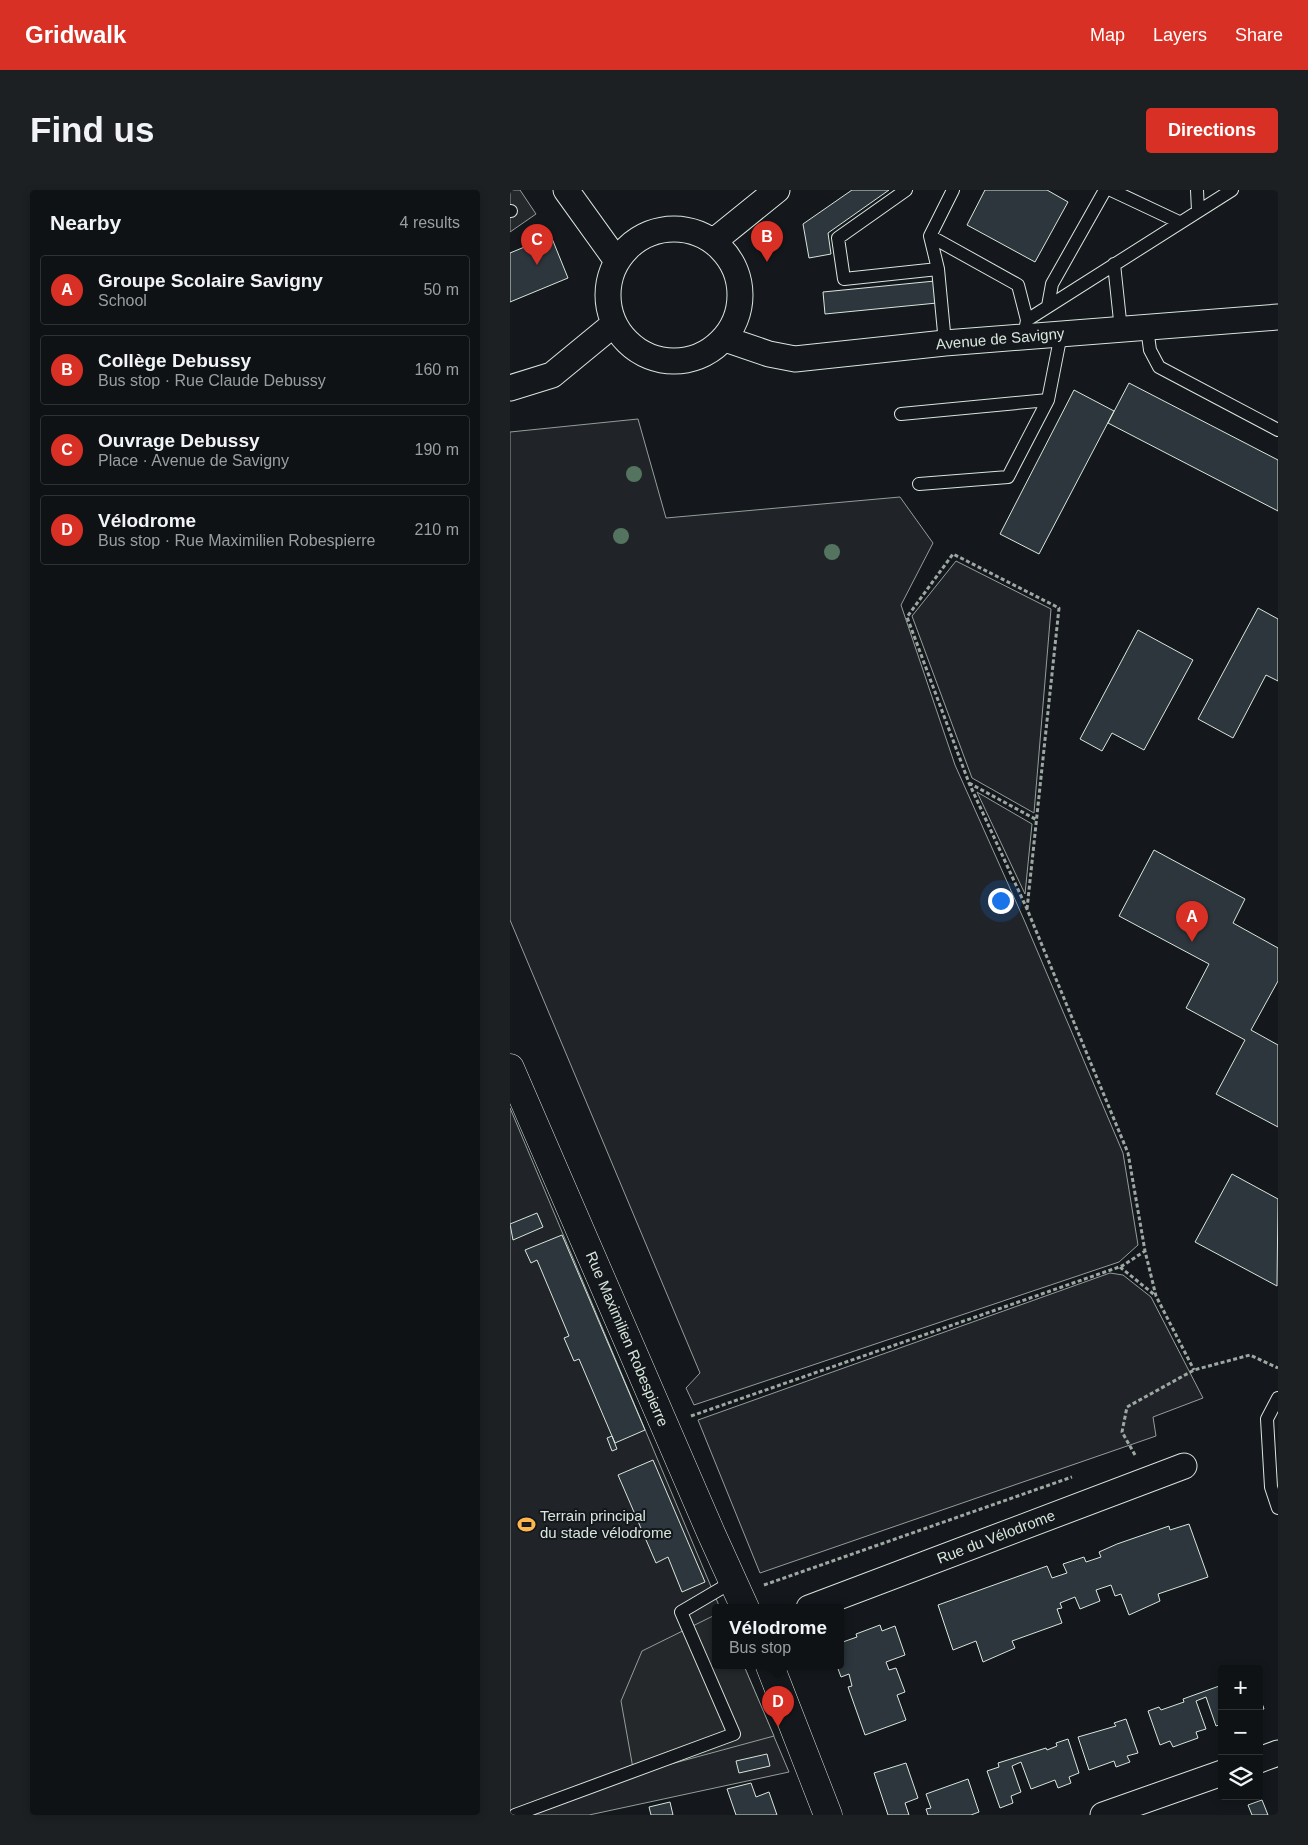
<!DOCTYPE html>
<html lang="en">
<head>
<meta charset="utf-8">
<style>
	:root { --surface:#0f1215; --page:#1d2022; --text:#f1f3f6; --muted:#9b9ea0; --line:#2f3234; --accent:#d93025 }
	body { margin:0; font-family:Arial,sans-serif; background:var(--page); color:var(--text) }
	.controls { position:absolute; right:15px; bottom:15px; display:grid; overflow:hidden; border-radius:5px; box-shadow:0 2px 8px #0003 }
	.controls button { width:45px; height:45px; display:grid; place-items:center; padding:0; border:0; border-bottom:1px solid var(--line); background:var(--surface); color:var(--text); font:25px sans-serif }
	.you { position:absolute; left:490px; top:710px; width:18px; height:18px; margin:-12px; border:4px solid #fff; border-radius:50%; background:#1a73e8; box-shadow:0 0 0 8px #1a73e833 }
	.badge { display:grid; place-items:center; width:32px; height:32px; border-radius:50%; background:var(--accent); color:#fff; font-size:16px; font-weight:700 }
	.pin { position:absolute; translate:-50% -41px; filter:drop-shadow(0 1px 2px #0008) }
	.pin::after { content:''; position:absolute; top:26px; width:18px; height:15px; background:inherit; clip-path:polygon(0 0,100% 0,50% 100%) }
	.popup { position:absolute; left:202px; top:1414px; width:132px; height:65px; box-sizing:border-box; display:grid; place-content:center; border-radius:5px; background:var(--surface); filter:drop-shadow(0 1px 4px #0005); font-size:16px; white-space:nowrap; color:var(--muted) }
	.popup b { font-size:19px; color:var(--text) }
	.popup::after { content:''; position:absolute; left:50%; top:100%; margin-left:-10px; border:10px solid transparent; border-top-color:var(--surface) }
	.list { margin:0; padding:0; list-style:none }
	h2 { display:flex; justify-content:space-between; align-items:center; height:65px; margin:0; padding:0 20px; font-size:21px }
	h2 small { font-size:16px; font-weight:400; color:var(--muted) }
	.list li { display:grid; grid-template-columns:32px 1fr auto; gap:15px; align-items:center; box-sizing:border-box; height:70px; margin:0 10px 10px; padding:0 10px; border:1px solid var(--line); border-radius:5px }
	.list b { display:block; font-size:19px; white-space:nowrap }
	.list p { margin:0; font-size:16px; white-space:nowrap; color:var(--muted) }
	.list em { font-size:16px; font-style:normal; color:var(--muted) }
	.icon { flex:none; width:28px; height:28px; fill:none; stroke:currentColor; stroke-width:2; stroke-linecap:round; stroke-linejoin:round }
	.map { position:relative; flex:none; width:768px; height:1625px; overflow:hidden; border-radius:5px }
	header { display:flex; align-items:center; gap:30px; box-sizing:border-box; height:70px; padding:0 25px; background:var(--accent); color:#fff }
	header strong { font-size:24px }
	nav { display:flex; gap:28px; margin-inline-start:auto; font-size:18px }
	.intro { display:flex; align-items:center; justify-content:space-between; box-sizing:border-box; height:120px; padding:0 30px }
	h1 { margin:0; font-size:35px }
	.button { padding:12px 22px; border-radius:5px; background:var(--accent); color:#fff; font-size:18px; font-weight:700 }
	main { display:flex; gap:30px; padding:0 30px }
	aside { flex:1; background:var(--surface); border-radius:5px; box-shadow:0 2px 8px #0003 }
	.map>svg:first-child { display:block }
	.green { fill:#202428; stroke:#939e99 }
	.parking { fill:#24282b; stroke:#939e99 }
	.building { fill:#2c363c; stroke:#d8e6dc }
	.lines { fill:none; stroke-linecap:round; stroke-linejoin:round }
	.lane-casing { stroke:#d8e6dc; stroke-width:14 }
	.street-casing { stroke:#d8e6dc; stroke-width:27 }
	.secondary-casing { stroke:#d8e6dc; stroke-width:29 }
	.path { stroke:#9da8a2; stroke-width:3; stroke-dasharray:4 2.5; stroke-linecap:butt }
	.lane { stroke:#14181c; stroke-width:12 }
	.street { stroke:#14181c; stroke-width:25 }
	.secondary { stroke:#14181c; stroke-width:28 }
	.tree { fill:#55745f }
	.labels { text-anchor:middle; stroke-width:4; stroke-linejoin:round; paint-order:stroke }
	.street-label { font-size:15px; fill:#d8e6dc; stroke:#14181c }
	.poi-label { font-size:15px; fill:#d8e6dc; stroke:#14181c; text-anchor:start }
</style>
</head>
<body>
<header>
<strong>Gridwalk</strong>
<nav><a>Map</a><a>Layers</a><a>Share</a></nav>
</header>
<div class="intro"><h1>Find us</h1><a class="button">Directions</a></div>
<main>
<aside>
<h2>Nearby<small>4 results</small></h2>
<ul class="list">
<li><span class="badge">A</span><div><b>Groupe Scolaire Savigny</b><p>School</p></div><em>50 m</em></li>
<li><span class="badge">B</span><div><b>Collège Debussy</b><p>Bus stop · Rue Claude Debussy</p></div><em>160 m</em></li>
<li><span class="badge">C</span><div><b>Ouvrage Debussy</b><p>Place · Avenue de Savigny</p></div><em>190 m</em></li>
<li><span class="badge">D</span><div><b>Vélodrome</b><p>Bus stop · Rue Maximilien Robespierre</p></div><em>210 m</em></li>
</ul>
</aside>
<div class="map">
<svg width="768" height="1625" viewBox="0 0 768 1625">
	<rect width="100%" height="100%" fill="#14181c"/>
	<!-- green -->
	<path class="green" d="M 128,229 L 156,328 L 390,307 L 423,353 L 391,415 L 445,575 L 515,732 L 613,963 L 628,1055 L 609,1072 L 184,1215 L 176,1198 L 190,1183 L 0,730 L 0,242 Z
		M 446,371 L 541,419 L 524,623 L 462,588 L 402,426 Z
		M 467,602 L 522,634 L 515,704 Z
		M 0,918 L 210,1418 L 206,1418 L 206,1476 L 234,1476 L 279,1582 L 79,1625 L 0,1625 Z
		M 600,1083 L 613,1085 L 641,1107 L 693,1208 L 643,1227 L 646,1246 L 250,1383 L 188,1230 Z"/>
	<!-- parking -->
	<path class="parking" d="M 0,0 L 10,0 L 26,24 L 0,42 Z
		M 205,1425 L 206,1476 L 234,1476 L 264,1546 L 124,1584 L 111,1511 L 132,1461 Z"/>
	<!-- building -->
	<path class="building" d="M 342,0 L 379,0 L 318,43 L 321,64 L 299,68 L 293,34 Z
		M 475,0 L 537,0 L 558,12 L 525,72 L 457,35 Z
		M 41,46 L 58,88 L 0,112 L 0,63 Z
		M 425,91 L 427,113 L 315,124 L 313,102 Z
		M 619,193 L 768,270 L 768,321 L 598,233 Z
		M 564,200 L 604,221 L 529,364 L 490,344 Z
		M 748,418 L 768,429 L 768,491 L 756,485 L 723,548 L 688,529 Z
		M 628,440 L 683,470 L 634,560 L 602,543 L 592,561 L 570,549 Z
		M 644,660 L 735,709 L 723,733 L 768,758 L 768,791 L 741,840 L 768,855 L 768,937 L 706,904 L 735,850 L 676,818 L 699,774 L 609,726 Z
		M 722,984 L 768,1009 L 767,1096 L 685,1052 Z
		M 27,1023 L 33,1037 L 3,1050 L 0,1034 Z
		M 52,1045 L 135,1240 L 105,1253 L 69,1169 L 64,1171 L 54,1148 L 59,1146 L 27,1070 L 21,1073 L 15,1060 Z
		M 102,1246 L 107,1259 L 102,1261 L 97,1248 Z
		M 143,1270 L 195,1392 L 172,1402 L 158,1367 L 146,1373 L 108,1285 Z
		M 679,1334 L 698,1387 L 648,1404 L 650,1411 L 619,1425 L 611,1404 L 605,1406 L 601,1395 L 586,1400 L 590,1411 L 570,1419 L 565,1407 L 550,1413 L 552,1418 L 547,1419 L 552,1433 L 502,1451 L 505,1458 L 473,1472 L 466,1451 L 443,1460 L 428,1415 L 537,1376 L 542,1388 L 557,1383 L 553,1374 L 574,1367 L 576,1372 L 591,1367 L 589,1362 L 607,1354 L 659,1336 L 660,1340 Z
		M 370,1435 L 372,1441 L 385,1436 L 395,1465 L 376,1472 L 379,1480 L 386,1478 L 395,1502 L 387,1505 L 396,1530 L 355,1545 L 338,1497 L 342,1496 L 339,1484 L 331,1487 L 327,1476 L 330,1476 L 330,1453 L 347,1447 L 346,1444 Z
		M 712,1495 L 712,1534 L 706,1536 L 696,1507 L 686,1511 L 696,1539 L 686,1542 L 688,1548 L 663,1557 L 660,1551 L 650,1555 L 638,1521 L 649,1517 L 651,1520 L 674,1512 L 673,1509 Z
		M 749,1504 L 754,1519 L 749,1520 Z
		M 616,1529 L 628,1563 L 617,1566 L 620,1572 L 606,1577 L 604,1571 L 579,1580 L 568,1547 L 606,1536 L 604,1533 Z
		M 558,1549 L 569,1583 L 559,1587 L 561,1593 L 548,1598 L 545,1590 L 521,1599 L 511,1572 L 502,1576 L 511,1602 L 501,1606 L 503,1613 L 490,1618 L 477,1581 L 489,1577 L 488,1573 L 536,1558 L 537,1560 L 547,1556 L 546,1553 Z
		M 257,1564 L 260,1576 L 229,1583 L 226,1571 Z
		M 396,1573 L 408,1608 L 395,1613 L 399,1625 L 378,1625 L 364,1583 Z
		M 458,1589 L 469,1622 L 461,1625 L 418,1625 L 416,1619 L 421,1618 L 416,1604 Z
		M 241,1593 L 246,1607 L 259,1602 L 267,1625 L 226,1625 L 217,1599 Z
		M 752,1610 L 758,1625 L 742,1625 L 738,1615 Z
		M 160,1612 L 163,1625 L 141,1625 L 139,1617 Z"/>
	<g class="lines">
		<defs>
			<path id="lane" d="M 396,0 L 328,48 L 334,89 L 428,79 L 420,46 L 443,0
				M 601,0 L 669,32
				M 687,0 L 688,21
				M 0,21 L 1,21
				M 420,46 L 508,95 L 517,130
				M 604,74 L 611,140
				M 428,79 L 435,153
				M 538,116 L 542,94 L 595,0
				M 637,138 L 640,160 L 649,177 L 768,240
				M 514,147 L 517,130 L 722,0
				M 391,224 L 538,210
				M 409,294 L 498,287 L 538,210 L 551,144
				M 768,1208 L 757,1229 L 761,1297 L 768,1318
				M 5,1625 L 224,1544 L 171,1422 L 222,1392"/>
			<path id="street" d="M 56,0 L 107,71
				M98 105a66 66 0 1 1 132 0a66 66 0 1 1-132 0Z
				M 204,51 L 267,0
				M 215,149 L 259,164 L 285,169 L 435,153 L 768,127
				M 0,198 L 42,185 L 104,134
				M 299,1418 L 674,1276
				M 749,1570 L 768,1563
				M 593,1625 L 712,1583"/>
			<path id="secondary" d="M 0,878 L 201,1343 L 235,1418
				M 260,1476 L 318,1625"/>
		</defs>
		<!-- lane casing -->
		<use href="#lane" class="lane-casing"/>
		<!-- street casing -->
		<use href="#street" class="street-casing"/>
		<!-- secondary casing -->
		<use href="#secondary" class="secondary-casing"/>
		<!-- path -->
		<path class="path" d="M 459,593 L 527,630
			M 517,719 L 549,418 L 443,364 L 397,427 L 459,593 L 517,719 L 618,963 L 635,1061 L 646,1106 L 684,1180
			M 610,1077 L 646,1106
			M 181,1226 L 612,1076 L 635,1061
			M 625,1265 L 612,1242 L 617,1217 L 684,1180 L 740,1165 L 768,1178
			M 254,1395 L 562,1287"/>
		<!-- lane -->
		<use href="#lane" class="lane"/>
		<!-- street -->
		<use href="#street" class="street"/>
		<!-- secondary -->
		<use href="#secondary" class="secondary"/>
	</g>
	<!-- trees -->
	<g class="tree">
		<circle cx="124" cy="284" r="8"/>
		<circle cx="111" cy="346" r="8"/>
		<circle cx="322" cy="362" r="8"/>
	</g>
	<!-- icons -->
	<defs>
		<symbol id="stadium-bare" viewBox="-9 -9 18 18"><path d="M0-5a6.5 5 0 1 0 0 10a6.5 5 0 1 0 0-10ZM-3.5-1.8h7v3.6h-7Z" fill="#ffb74d" stroke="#14181c" stroke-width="2.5" paint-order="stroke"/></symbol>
	</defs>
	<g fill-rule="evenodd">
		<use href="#stadium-bare" x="4" y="1322" width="25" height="25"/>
	</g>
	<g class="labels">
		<!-- street labels -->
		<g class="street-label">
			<text transform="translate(490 149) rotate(-5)" y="5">Avenue de Savigny</text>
			<text transform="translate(117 1149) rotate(67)" y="5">Rue Maximilien Robespierre</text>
			<text transform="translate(486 1347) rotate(-21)" y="5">Rue du Vélodrome</text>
		</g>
		<!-- poi labels -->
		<g class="poi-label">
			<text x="30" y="1331">Terrain principal<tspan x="30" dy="17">du stade vélodrome</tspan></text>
		</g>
	</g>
</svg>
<div class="controls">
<button>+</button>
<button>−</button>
<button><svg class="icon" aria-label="layers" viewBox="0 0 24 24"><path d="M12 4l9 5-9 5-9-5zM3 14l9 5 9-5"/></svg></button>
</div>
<div class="you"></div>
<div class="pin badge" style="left:682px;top:752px">A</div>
<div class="pin badge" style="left:257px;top:72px">B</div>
<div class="pin badge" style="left:27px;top:75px">C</div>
<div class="pin badge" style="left:268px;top:1537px">D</div>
<div class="popup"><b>Vélodrome</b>Bus stop</div>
</div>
</main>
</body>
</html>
